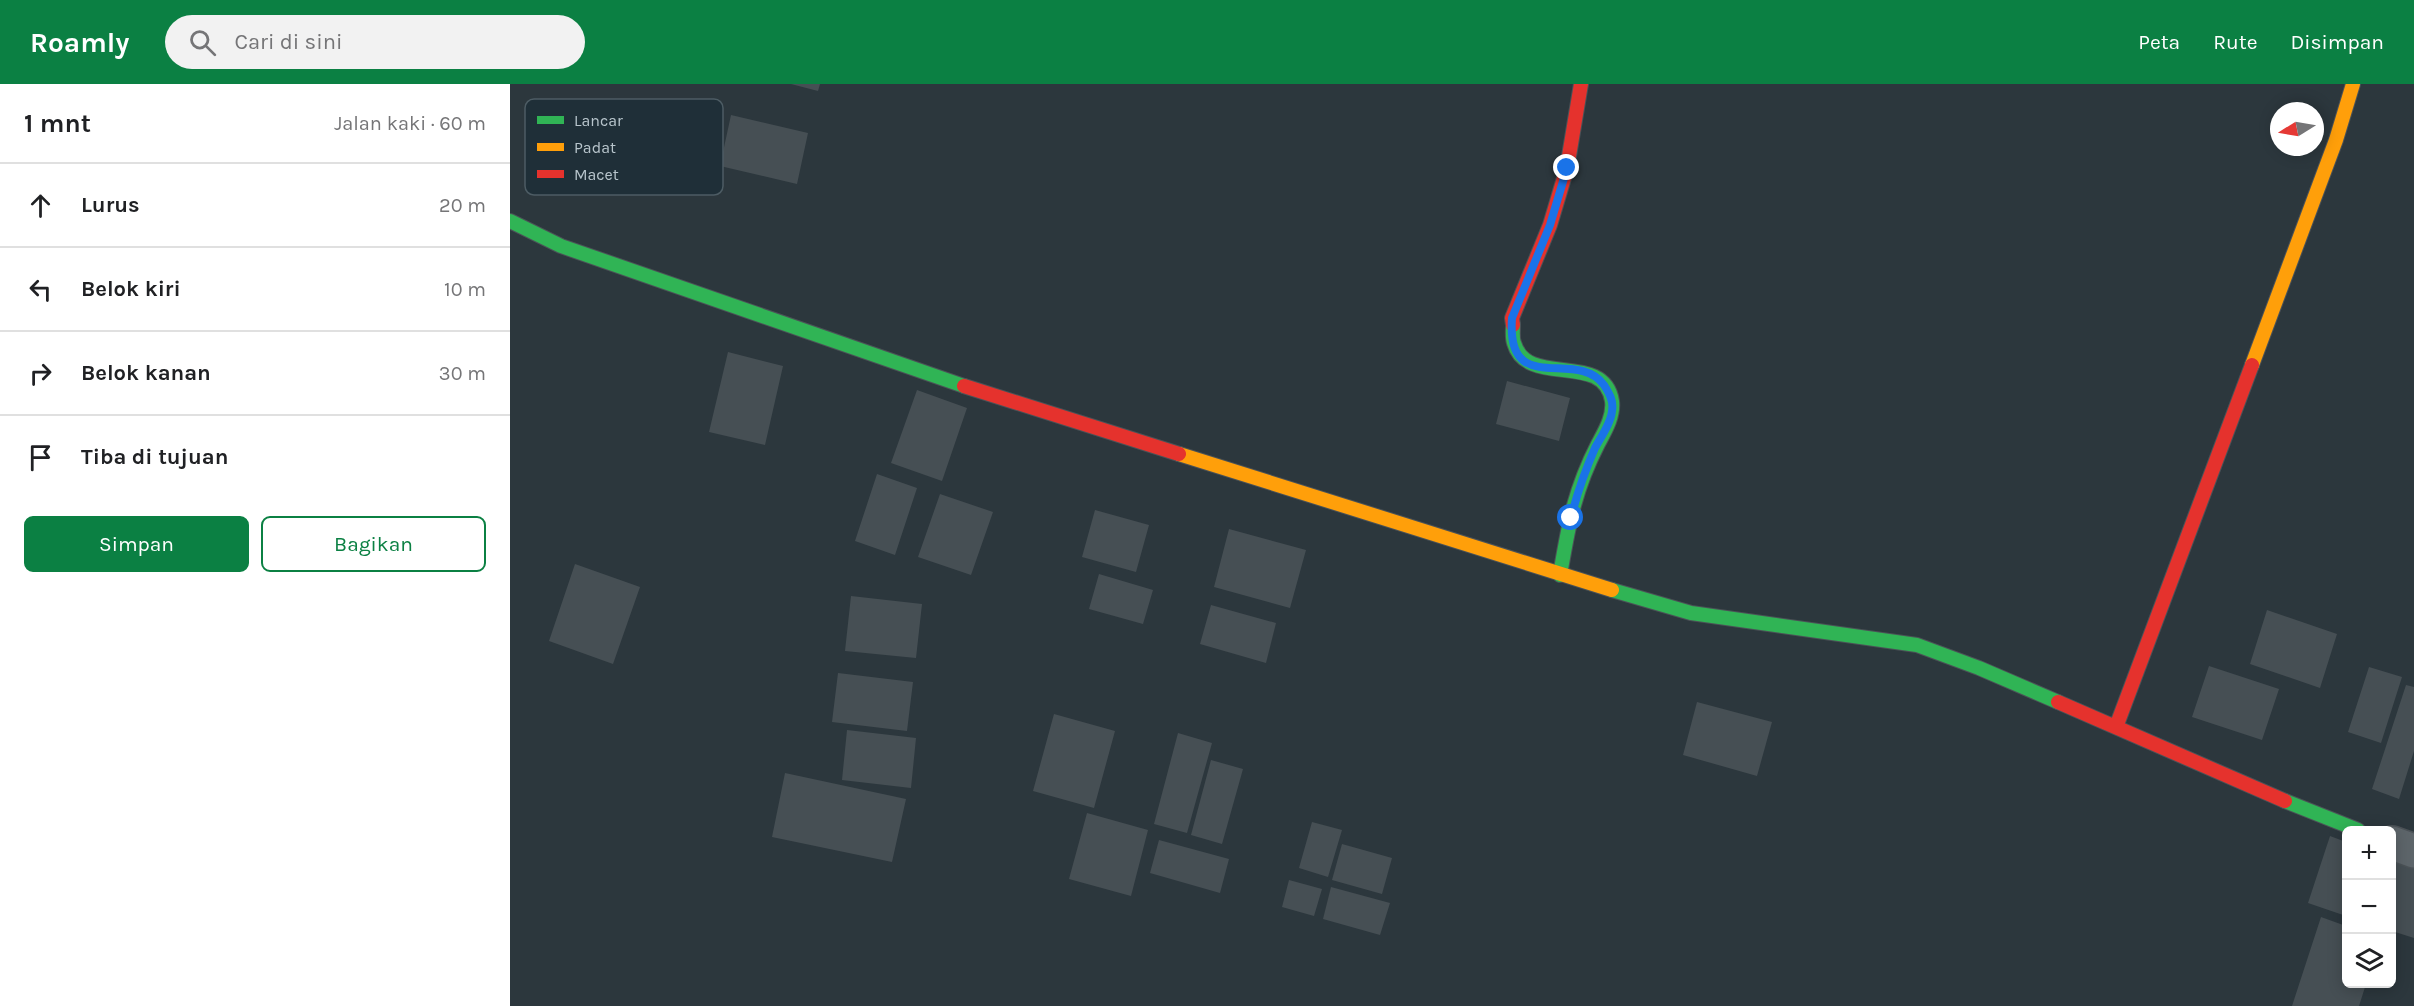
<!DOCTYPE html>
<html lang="id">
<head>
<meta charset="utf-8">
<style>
	:root { --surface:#fff; --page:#f2f2f2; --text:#202124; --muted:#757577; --line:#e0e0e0; --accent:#0b8043 }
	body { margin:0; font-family:Karla,sans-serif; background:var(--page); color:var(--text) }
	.controls { position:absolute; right:18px; bottom:18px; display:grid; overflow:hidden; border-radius:9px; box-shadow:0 3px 15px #0003 }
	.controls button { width:54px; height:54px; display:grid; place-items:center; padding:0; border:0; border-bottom:2px solid var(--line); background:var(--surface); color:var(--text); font:30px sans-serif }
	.compass { position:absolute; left:1760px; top:18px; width:54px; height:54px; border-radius:50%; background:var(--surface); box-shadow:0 3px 15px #0003; rotate:259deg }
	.stop { position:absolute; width:18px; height:18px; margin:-14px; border:4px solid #1a73e8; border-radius:50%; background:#fff }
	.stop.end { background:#1a73e8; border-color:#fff; box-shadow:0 2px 6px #0008 }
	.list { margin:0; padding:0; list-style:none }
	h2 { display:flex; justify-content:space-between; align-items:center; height:78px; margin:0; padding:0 24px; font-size:26px }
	h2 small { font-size:20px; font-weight:400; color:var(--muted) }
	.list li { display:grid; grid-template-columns:39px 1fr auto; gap:18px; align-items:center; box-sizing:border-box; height:84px; padding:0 24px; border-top:2px solid var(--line) }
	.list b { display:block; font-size:22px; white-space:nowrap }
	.list em { font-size:20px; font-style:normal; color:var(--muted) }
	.actions { display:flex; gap:12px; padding:18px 24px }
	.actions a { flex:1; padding:14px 0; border:2px solid var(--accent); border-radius:9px; text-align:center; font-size:21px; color:var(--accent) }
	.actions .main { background:var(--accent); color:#fff }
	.icon { flex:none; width:33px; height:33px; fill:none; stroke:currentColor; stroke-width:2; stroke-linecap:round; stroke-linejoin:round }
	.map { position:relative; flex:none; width:1904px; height:922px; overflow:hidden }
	header { display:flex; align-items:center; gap:36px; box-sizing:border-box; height:84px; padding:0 30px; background:var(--accent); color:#fff }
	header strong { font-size:28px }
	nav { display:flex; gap:33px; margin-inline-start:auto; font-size:21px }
	.search { width:420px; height:54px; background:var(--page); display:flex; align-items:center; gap:15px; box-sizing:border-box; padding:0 21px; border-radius:33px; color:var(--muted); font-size:22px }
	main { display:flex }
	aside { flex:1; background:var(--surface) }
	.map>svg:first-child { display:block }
	.building { fill:#464f54 }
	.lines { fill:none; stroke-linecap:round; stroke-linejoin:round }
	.street-casing { stroke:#4b5257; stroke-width:36 }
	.fast-casing { stroke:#4b5257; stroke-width:16 }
	.slow-casing { stroke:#4b5257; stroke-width:16 }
	.jam-casing { stroke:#4b5257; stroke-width:16 }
	.street { stroke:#5d656a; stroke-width:33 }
	.fast { stroke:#30b455; stroke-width:14 }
	.slow { stroke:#ff9f0a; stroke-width:14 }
	.jam { stroke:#e5322d; stroke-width:14 }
	.route { stroke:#1a73e8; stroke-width:8 }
	.key { fill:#1f2f38; stroke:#4d5c64; stroke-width:1.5 }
	.key-label { font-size:16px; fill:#b8c5cc }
</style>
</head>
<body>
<header>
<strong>Roamly</strong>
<div class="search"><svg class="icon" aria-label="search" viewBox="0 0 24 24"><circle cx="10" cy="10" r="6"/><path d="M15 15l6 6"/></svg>Cari di sini</div>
<nav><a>Peta</a><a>Rute</a><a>Disimpan</a></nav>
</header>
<main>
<aside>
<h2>1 mnt<small>Jalan kaki · 60 m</small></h2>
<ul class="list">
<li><svg class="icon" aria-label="ahead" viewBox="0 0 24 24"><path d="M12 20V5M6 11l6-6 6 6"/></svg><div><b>Lurus</b></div><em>20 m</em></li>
<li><svg class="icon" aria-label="left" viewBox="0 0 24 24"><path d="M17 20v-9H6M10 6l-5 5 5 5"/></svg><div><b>Belok kiri</b></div><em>10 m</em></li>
<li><svg class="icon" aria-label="right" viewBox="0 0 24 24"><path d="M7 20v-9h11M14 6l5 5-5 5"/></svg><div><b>Belok kanan</b></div><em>30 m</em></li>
<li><svg class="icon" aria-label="arrive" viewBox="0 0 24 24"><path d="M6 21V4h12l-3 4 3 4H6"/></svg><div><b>Tiba di tujuan</b></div></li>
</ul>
<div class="actions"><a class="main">Simpan</a><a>Bagikan</a></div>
</aside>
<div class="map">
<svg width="1904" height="922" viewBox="0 0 1904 922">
	<rect width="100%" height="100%" fill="#2c373d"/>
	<!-- building -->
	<path class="building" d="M 281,0 L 310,0 L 308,7 Z
		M 221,31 L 298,49 L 287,100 L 210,82 Z
		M 218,268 L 273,282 L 255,361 L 199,348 Z
		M 997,297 L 1060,314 L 1049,357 L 986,340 Z
		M 407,306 L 457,324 L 432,397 L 381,379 Z
		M 367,390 L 407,404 L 385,471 L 345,457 Z
		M 430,410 L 483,428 L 461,491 L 408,473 Z
		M 585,426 L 639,441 L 626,488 L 572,473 Z
		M 719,445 L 796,466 L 780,524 L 704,503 Z
		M 65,480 L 130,503 L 103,580 L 39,557 Z
		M 589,490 L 643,506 L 633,540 L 579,525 Z
		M 341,512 L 412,520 L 406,574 L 335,567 Z
		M 701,521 L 766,539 L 756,579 L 690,560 Z
		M 1757,526 L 1827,550 L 1810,604 L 1740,580 Z
		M 1699,582 L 1769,605 L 1752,656 L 1682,633 Z
		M 1859,583 L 1892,593 L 1871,659 L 1838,648 Z
		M 328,589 L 403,598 L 397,647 L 322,638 Z
		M 1896,601 L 1904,603 L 1904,667 L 1889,715 L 1862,705 Z
		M 1187,618 L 1262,638 L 1247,692 L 1173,671 Z
		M 544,630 L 605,647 L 584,724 L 523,707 Z
		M 337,646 L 406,654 L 401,704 L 332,696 Z
		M 668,649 L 702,659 L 677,749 L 644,740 Z
		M 701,676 L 733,685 L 712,760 L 681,751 Z
		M 275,689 L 396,715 L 382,778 L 262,753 Z
		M 577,729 L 638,746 L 621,812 L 559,795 Z
		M 802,738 L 832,746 L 818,793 L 789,784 Z
		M 1820,752 L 1836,758 L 1836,832 L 1798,819 Z
		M 649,756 L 719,775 L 710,809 L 640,789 Z
		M 832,760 L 882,774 L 872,810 L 822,796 Z
		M 1882,773 L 1904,780 L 1904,854 L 1882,847 Z
		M 779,796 L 812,805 L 804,832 L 772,823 Z
		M 821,803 L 880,819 L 870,851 L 813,835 Z
		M 1811,833 L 1836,842 L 1836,900 L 1856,900 L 1849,922 L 1782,922 Z"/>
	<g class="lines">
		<defs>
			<path id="street" d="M 1882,759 L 1904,767"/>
			<path id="fast" d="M 0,137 L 51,162 L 454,302
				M 1003,241 C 1003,247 1002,254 1004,259 C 1017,305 1094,266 1102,317 C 1104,332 1095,347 1088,360 C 1064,407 1059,439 1050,491
				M 1102,506 L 1181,529 L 1407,561 L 1469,584 L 1548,618
				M 1775,717 L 1848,746"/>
			<path id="slow" d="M 1742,281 L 1826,56 L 1843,0
				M 669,370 L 1102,506"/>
			<path id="jam" d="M 1003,241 L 1002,234 L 1040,141 L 1057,84 L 1071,0
				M 454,302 L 669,370
				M 1548,618 L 1775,717
				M 1606,643 L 1742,281"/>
		</defs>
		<!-- street casing -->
		<use href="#street" class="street-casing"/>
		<!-- fast casing -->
		<use href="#fast" class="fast-casing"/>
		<!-- slow casing -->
		<use href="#slow" class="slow-casing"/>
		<!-- jam casing -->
		<use href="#jam" class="jam-casing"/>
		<!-- street -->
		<use href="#street" class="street"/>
		<!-- fast -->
		<use href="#fast" class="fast"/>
		<!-- slow -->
		<use href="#slow" class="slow"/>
		<!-- jam -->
		<use href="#jam" class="jam"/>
	</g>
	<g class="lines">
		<!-- route -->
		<path class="route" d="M 1057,84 L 1040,141 L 1002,234 C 996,315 1066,263 1094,301 C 1099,309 1104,317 1102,327 C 1101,339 1091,353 1085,364 C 1075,387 1067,409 1061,434"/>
	</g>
	<!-- legend -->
	<rect x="15" y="15" width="198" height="96" rx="9" class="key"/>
	<rect x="27" y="32" width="27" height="8" fill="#30b455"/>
	<rect x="27" y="59" width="27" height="8" fill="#ff9f0a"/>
	<rect x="27" y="86" width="27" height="8" fill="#e5322d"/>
	<g class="key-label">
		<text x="64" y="42">Lancar</text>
		<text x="64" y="69">Padat</text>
		<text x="64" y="96">Macet</text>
	</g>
</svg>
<div class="controls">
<button>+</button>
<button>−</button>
<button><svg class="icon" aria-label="layers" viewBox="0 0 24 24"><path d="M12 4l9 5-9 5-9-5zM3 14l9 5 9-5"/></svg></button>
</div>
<svg class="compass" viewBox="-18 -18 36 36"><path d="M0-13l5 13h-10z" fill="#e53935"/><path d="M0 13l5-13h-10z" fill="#757577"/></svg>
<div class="stop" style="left:1061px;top:434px"></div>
<div class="stop end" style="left:1057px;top:84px"></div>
</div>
</main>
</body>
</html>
